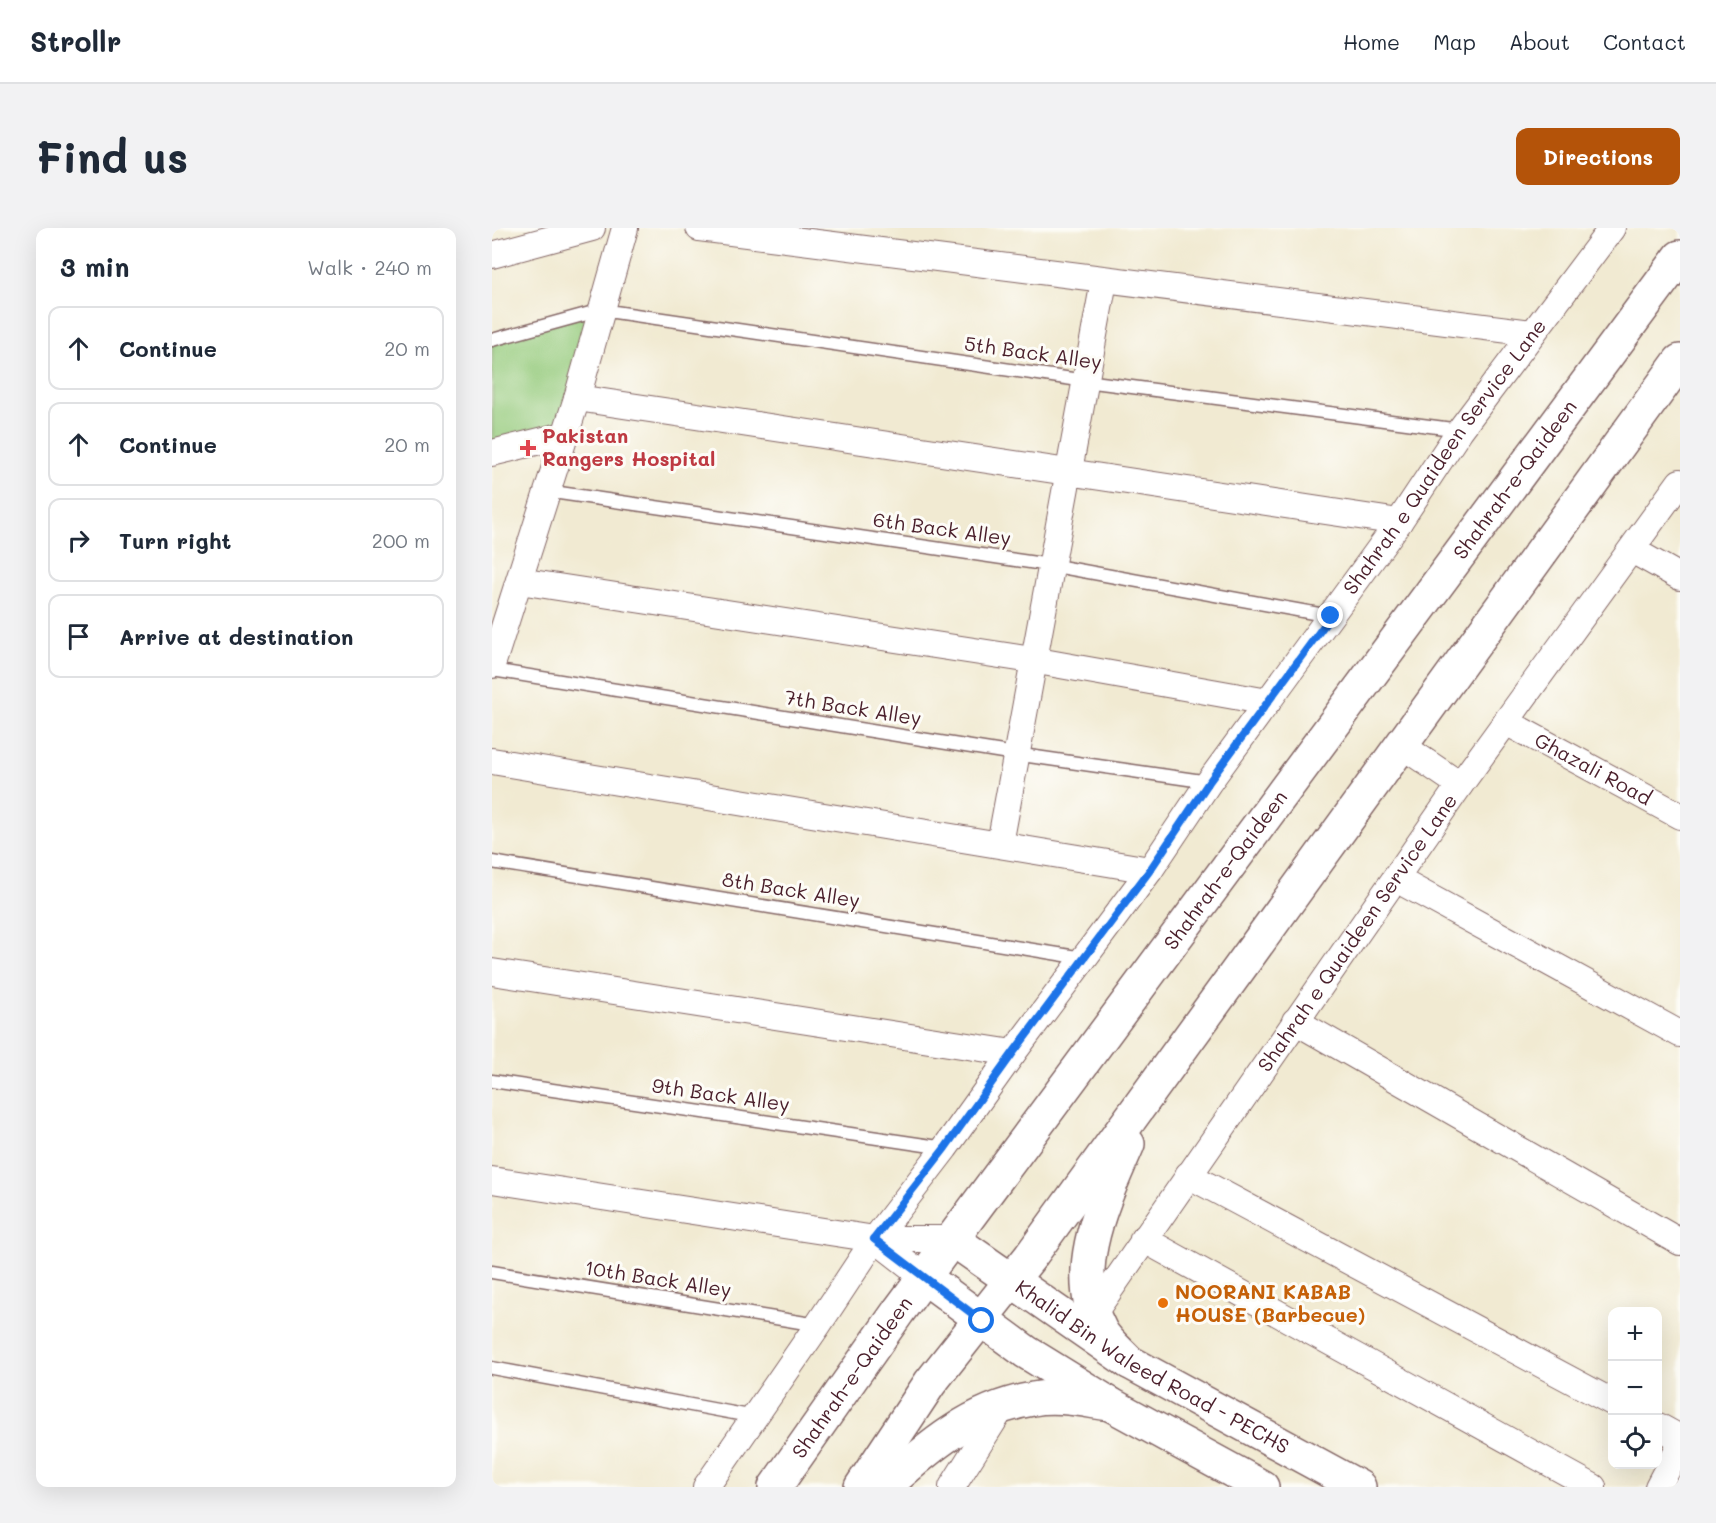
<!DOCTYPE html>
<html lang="en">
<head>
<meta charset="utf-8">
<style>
	:root { --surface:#fff; --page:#f2f2f3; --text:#1f2937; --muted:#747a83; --line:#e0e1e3; --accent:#b45309 }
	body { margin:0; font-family:Mali,sans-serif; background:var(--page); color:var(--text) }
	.controls { position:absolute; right:18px; bottom:18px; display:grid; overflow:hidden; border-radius:12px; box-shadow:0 6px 24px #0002 }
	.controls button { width:54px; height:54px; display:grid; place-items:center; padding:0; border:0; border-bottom:2px solid var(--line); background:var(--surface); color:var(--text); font:30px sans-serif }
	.stop { position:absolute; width:18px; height:18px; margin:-14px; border:4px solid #1a73e8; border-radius:50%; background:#fff }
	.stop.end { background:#1a73e8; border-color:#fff; box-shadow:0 2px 6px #0008 }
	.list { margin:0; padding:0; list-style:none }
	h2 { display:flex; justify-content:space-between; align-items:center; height:78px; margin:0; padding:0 24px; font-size:26px }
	h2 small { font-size:20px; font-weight:400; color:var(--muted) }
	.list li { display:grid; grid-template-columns:39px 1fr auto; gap:18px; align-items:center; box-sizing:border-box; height:84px; margin:0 12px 12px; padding:0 12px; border:2px solid var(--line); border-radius:12px }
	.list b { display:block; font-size:22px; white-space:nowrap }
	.list em { font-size:20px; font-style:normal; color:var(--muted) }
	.icon { flex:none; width:33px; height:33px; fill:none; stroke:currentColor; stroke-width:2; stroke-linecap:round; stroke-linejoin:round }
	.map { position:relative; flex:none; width:1188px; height:1259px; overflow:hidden; border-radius:12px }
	header { display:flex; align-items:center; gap:36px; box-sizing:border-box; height:84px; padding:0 30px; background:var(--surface); border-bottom:2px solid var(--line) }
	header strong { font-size:28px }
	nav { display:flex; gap:33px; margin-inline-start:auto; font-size:21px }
	.intro { display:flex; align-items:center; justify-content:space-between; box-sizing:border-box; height:144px; padding:0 36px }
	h1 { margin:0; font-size:42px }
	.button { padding:15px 27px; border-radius:12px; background:var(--accent); color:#fff; font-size:21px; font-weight:700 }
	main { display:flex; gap:36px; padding:0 36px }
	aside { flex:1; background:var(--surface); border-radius:12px; box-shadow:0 6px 24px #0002 }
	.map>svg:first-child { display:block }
	.green { fill:#94ca7c; stroke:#6f7454; stroke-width:1.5 }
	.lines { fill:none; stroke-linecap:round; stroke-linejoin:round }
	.lane-casing { stroke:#846665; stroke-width:15 }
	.street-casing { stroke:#846665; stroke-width:28 }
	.secondary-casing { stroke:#846665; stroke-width:36 }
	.primary-casing { stroke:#846665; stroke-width:36 }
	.lane { stroke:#fff; stroke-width:12 }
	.street { stroke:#fff; stroke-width:26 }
	.secondary { stroke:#fff; stroke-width:33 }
	.primary { stroke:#fff; stroke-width:33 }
	.route { stroke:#1a73e8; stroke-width:8 }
	.health-dot { fill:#e0444e; stroke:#fdfcf7; stroke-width:2 }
	.food-dot { fill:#e8710a; stroke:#fdfcf7; stroke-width:2 }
	.labels { text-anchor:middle; stroke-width:6; stroke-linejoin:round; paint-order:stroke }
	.street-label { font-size:20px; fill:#4a1f2b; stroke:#fdfcf7 }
	.health-label { font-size:20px; font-weight:bold; fill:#be3a42; stroke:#fdfcf7; text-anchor:start }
	.food-label { font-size:20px; font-weight:bold; fill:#c56008; stroke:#fdfcf7; text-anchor:start }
</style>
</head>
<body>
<header>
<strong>Strollr</strong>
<nav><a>Home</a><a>Map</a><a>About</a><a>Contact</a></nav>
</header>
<div class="intro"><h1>Find us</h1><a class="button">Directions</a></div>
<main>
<aside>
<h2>3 min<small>Walk · 240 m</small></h2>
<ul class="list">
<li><svg class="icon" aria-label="ahead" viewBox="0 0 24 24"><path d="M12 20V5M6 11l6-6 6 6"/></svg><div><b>Continue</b></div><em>20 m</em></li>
<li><svg class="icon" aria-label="ahead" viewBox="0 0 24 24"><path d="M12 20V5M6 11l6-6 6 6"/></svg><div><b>Continue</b></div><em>20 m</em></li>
<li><svg class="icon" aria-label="right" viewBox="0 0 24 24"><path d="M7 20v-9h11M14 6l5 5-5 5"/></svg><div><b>Turn right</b></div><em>200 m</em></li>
<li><svg class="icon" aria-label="arrive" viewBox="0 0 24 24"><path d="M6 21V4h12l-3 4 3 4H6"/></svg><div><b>Arrive at destination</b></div></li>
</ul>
</aside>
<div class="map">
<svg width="1188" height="1259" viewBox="0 0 1188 1259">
	<rect width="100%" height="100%" fill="#fdfcf7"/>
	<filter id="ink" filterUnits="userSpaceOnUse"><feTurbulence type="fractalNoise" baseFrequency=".0167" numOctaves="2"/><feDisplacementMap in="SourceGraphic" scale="12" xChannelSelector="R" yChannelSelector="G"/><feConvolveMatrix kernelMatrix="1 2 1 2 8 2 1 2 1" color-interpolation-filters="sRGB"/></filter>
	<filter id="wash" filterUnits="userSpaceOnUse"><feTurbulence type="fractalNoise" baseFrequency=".008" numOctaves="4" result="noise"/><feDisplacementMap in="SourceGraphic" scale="24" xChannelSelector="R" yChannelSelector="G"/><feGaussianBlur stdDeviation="1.35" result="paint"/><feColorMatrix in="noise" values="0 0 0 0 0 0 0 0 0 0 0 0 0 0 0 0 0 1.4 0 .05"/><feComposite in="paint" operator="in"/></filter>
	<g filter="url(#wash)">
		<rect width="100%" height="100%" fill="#f1ead2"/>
		<!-- green -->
		<path class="green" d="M 109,82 L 72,207 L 0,225 L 0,112 Z"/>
	</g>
	<g filter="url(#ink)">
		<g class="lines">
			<defs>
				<path id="lane" d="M 0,112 L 109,82 L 594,153 L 968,202
					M 54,263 L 558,337 L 838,388
					M 0,442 L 523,526 L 717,554
					M 0,634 L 591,730
					M 0,853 L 453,920
					M 0,1044 L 326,1097
					M 0,1140 L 263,1189"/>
				<g id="street">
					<path d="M 207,0 L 1041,105"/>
					<path d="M 0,27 L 100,0"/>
					<path d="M 85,170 L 907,294"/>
					<path d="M 0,225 L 72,207"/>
					<path d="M 1140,322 L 1188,349"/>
					<path d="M 27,353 L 540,432 L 776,474"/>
					<path d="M 0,437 L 85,170 L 133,0"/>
					<path id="s1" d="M 1014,494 L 1188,588"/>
					<path d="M 909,517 L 968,557"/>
					<path d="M 0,533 L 658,642"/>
					<path d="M 508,616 L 612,53"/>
					<path d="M 904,651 L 1188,806"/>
					<path d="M 0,744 L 521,825"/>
					<path d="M 803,793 L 1188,1014"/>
					<path d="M 696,947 L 1120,1174"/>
					<path d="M 0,952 L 383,1011 L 460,1011"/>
					<path d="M 383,1011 L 432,1049"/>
					<path d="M 651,1011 L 1101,1259"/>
					<path id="s2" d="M 601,1086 L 968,557 L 1188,254"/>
					<path d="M 1166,1198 L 1188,1210"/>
					<path id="s3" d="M 214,1259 L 326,1097 L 383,1011 L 453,920 L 521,825 L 658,642 L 717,554 L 907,294 L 968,202 L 1120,0"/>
					<path d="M 460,1259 L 511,1178"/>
					<path d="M 1166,1259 L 1188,1217"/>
				</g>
				<g id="secondary">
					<path id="s4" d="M 460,1011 L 637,1134 L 867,1259"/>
					<path d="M 432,1049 L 534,1124 L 618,1176 L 770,1259"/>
				</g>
				<g id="primary">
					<path d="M 636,916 C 612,972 576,1043 609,1103 C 615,1114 628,1124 637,1134"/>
					<path id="s5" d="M 283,1259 L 406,1084 L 1188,29"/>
					<path d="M 369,1259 L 438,1155 L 538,1029 L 1188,133"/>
					<path d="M 393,1259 C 435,1220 482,1180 541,1171 C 565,1166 594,1173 618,1176"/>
				</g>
			</defs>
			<!-- lane casing -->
			<use href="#lane" class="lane-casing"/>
			<!-- street casing -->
			<use href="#street" class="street-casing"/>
			<!-- secondary casing -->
			<use href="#secondary" class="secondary-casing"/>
			<!-- primary casing -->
			<use href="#primary" class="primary-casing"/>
			<!-- lane -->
			<use href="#lane" class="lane"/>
			<!-- street -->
			<use href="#street" class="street"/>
			<!-- secondary -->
			<use href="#secondary" class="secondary"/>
			<!-- primary -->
			<use href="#primary" class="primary"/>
		</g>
	</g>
	<g class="lines" filter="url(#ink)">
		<!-- route -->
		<path class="route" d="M 490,1093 L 382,1011 L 453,920 L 521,825 L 658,642 L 717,554 L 839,388"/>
	</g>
	<!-- markers -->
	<path class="health-dot" d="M33 211h6v6h6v6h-6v6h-6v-6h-6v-6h6z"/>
	<circle class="food-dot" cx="671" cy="1075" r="6"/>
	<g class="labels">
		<!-- street labels -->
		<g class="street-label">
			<text transform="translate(541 125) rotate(8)" y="7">5th Back Alley</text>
			<text dy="7" stroke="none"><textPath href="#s3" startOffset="1268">Shahrah e Quaideen Service Lane</textPath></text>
			<text dy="7" stroke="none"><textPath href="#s5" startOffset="1250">Shahrah-e-Qaideen</textPath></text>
			<text transform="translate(450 301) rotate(8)" y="7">6th Back Alley</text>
			<text transform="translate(361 480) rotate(9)" y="7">7th Back Alley</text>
			<text dy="7" stroke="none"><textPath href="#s1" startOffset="99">Ghazali Road</textPath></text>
			<text dy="7" stroke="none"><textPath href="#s5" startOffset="764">Shahrah-e-Qaideen</textPath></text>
			<text transform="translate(299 662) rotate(9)" y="7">8th Back Alley</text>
			<text dy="7" stroke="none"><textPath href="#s2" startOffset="464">Shahrah e Quaideen Service Lane</textPath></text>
			<text transform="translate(229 867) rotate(8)" y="7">9th Back Alley</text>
			<text transform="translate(166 1051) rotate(9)" y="7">10th Back Alley</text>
			<text dy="7" stroke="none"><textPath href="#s4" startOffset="238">Khalid Bin Waleed Road - PECHS</textPath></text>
			<text dy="7" stroke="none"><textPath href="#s5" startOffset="134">Shahrah-e-Qaideen</textPath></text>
		</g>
		<!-- health labels -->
		<g class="health-label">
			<text x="50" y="215">Pakistan<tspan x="50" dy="23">Rangers Hospital</tspan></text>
		</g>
		<!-- food labels -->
		<g class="food-label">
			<text x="683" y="1071">NOORANI KABAB<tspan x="683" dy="23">HOUSE (Barbecue)</tspan></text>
		</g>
	</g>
</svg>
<div class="controls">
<button>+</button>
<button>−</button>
<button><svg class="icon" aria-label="locate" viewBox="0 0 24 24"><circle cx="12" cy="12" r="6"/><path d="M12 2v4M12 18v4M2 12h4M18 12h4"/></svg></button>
</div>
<div class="stop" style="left:490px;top:1093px"></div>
<div class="stop end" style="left:839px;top:388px"></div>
</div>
</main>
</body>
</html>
